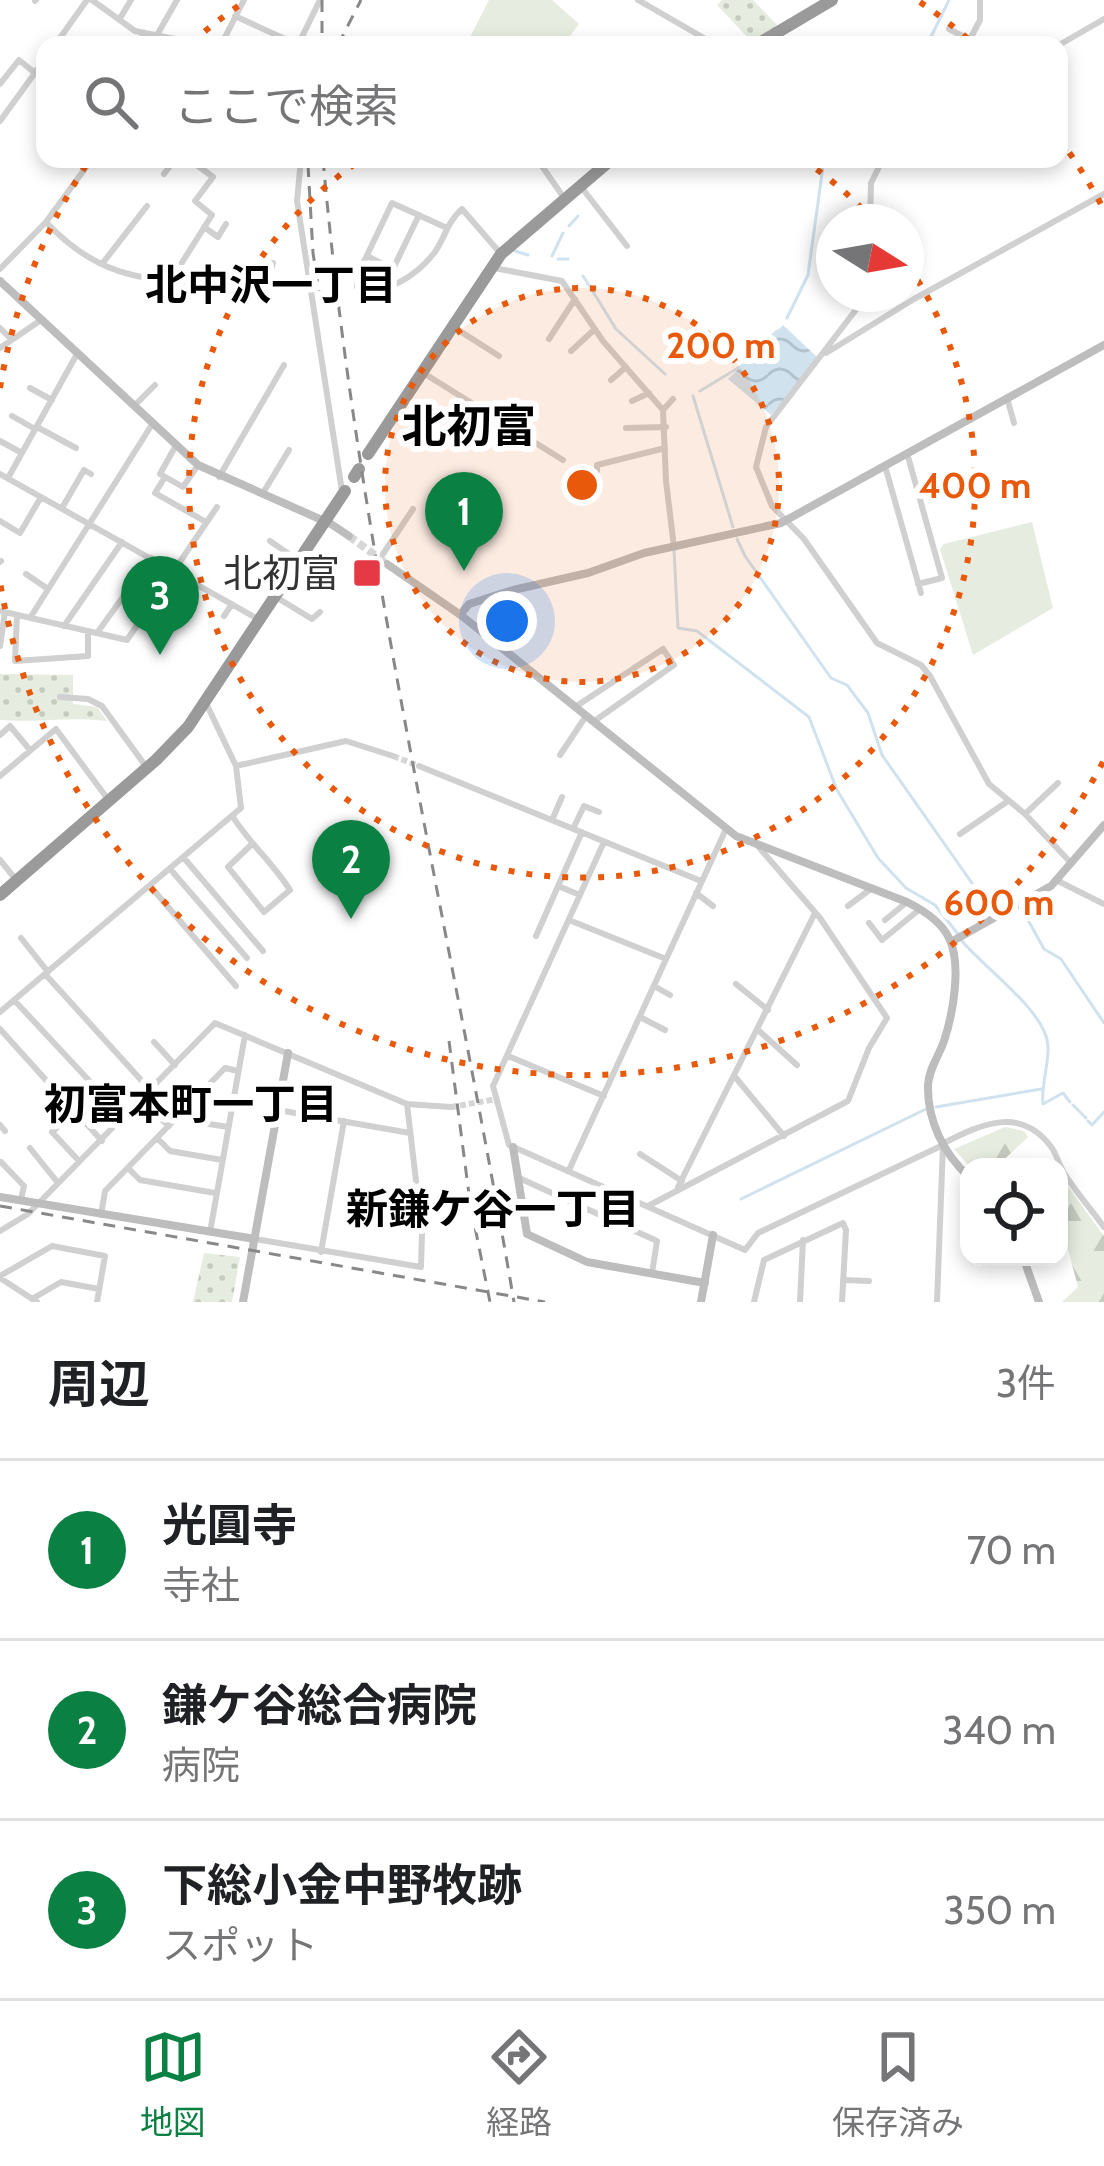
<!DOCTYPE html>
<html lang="ja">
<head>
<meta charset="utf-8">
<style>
	:root { --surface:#fff; --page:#f6f6f6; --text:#202124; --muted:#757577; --line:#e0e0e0; --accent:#0b8043 }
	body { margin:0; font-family:Cabin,"Noto Sans JP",sans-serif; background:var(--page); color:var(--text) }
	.controls { position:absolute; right:36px; bottom:36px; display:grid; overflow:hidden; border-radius:24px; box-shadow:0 6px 18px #0003 }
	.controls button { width:108px; height:108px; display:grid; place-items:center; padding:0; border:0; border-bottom:3px solid var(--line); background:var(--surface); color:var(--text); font:60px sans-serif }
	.compass { position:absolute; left:816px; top:204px; width:108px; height:108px; border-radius:50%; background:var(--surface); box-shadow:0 6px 18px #0003; rotate:101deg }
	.you { position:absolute; left:507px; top:621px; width:42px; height:42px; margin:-30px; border:9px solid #fff; border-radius:50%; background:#1a73e8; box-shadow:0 0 0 18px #1a73e833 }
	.badge { display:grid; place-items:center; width:78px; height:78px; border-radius:50%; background:var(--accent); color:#fff; font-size:39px; font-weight:700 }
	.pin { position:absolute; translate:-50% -99px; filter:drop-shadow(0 3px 6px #0008) }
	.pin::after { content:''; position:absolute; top:63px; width:42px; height:36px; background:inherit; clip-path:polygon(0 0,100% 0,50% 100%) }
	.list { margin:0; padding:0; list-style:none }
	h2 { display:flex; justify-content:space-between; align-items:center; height:156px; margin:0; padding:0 48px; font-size:51px }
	h2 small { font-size:39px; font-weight:400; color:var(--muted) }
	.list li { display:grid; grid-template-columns:78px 1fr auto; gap:36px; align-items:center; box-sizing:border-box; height:180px; padding:0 48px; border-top:3px solid var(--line) }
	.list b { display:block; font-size:45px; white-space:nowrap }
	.list p { margin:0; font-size:39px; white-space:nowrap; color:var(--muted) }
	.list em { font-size:39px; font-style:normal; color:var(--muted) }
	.icon { flex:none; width:66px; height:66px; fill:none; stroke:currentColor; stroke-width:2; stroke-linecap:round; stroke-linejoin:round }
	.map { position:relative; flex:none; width:1104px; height:1302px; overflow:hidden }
	.search { position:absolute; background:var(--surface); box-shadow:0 6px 18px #0003; left:36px; right:36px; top:36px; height:132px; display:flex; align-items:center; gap:30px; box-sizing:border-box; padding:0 42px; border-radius:24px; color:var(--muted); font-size:45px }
	.sheet { height:696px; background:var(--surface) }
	nav { display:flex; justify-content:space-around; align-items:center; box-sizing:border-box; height:168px; border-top:3px solid var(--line); background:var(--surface); font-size:33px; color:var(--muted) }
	nav a { display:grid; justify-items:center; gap:6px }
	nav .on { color:var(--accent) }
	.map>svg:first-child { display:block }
	.green { fill:#e6ecdf }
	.forest { fill:url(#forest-firs) }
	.cemetery { fill:url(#cemetery-stones) }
	.park { fill:url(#park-dots) }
	.water { fill:url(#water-waves) }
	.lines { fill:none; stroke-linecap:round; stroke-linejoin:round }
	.stream { stroke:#cfe2ee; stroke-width:3 }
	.street-tunnel { stroke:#d6d6d6; stroke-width:6; stroke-dasharray:6 3; stroke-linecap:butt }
	.secondary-tunnel { stroke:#d6d6d6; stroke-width:8; stroke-dasharray:8 4; stroke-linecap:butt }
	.street { stroke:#d0d0d0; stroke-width:6 }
	.secondary { stroke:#bdbdbd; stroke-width:8 }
	.highway { stroke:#9a9a9a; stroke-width:12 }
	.rail { stroke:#888; stroke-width:3; stroke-dasharray:12 9; stroke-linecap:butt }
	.ring { fill:none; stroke:#e8590c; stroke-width:6; stroke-dasharray:6 12 }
	.poi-dot { fill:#e63946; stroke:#fff; stroke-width:4.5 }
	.labels { text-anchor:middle; stroke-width:12; stroke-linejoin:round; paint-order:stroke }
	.poi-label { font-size:39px; fill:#333; stroke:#fff; text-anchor:end }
	.neighbourhood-label { font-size:42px; font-weight:bold; fill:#000; stroke:#fff }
	.quarter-label { font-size:45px; font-weight:bold; fill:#000; stroke:#fff }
	.centre { fill:#e8590c; stroke:#fff; stroke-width:6 }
	.ring-label { font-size:36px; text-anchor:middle; font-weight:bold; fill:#e8590c; stroke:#fff; stroke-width:12; stroke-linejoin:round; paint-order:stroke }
</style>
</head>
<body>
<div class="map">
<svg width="1104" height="1302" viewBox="0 0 1104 1302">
	<defs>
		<pattern id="forest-firs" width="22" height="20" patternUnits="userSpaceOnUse" patternTransform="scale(3)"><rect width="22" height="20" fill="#e6ecdf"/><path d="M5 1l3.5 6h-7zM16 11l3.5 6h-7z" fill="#c6cbc0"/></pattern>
		<pattern id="cemetery-stones" width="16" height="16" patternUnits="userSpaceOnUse" patternTransform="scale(3)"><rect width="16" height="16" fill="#e6ecdf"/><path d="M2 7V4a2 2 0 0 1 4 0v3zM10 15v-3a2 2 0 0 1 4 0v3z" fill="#c6cbc0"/></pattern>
		<pattern id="park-dots" width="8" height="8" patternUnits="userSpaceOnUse" patternTransform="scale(3)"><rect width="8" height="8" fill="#e6ecdf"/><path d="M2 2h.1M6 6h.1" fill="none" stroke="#c6cbc0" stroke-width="1.8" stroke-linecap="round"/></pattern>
		<pattern id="water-waves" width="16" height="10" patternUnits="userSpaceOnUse" patternTransform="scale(3)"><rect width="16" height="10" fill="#cfe2ee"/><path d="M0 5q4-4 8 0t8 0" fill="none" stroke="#b2c2cd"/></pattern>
	</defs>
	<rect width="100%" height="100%" fill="#fff"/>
	<!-- green -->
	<path class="green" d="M 489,0 L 552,0 L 579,24 L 563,45 L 466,45 Z
		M 1032,522 L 1053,608 L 973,655 L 940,549 L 944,544 Z"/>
	<!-- forest -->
	<path class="forest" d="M 1005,1127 L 1024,1131 L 1028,1137 L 996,1167 L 970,1167 L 954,1149 Z
		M 1059,1174 L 1104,1236 L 1104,1302 L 1062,1302 L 1078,1287 L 1059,1215 Z"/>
	<!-- cemetery -->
	<path class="cemetery" d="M 448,512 L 476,530 L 469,539 L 475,545 L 464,557 L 431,534 Z"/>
	<!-- park -->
	<path class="park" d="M 722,0 L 753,0 L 778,26 L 752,42 L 717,5 Z
		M 0,674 L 73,675 L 73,704 L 97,707 L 107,721 C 71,716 36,723 0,720 Z
		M 204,1253 L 240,1257 L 232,1302 L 193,1302 Z"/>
	<!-- water -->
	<path class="water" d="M 783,325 L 818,358 L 771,415 L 728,379 Z"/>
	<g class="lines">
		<!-- stream -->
		<path class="stream" d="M 927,45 L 949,0
			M 569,226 L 578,216
			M 515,251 L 528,255
			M 552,256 L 563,233
			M 558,259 L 568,259
			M 583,276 L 590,287
			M 592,290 L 616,329 L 665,374
			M 787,318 L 808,275 L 824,159
			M 773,335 L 777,331
			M 700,391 L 743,365
			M 693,396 L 733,527
			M 737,539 L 745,556 L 831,678 L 847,685 L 868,713 L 882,755 L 993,913
			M 674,550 L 678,628 L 697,631 L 809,717 L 837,790 L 878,858 L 906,888 L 935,905 L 958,934
			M 1022,909 L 1044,949 L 1061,959 L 1104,1023
			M 962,941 C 983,967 1047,1012 1048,1046 C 1049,1065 1041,1084 1043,1104 L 1063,1093 L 1070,1102
			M 1073,1105 L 1086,1118
			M 936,1107 L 1041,1089
			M 1088,1121 L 1092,1125 L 1104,1112
			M 741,1199 L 926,1109"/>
		<!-- street-tunnel -->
		<path class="street-tunnel" d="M 393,756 L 419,766
			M 451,1107 L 497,1099"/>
		<!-- secondary-tunnel -->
		<path class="secondary-tunnel" d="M 349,536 L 387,564"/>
		<!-- street -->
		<path class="street" d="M 92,0 L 135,31 L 205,45
			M 638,0 L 716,45
			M 35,1 L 36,0
			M 235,16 L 298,45
			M 119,20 L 131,0
			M 949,29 L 970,40
			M 157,35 L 177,0
			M 55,45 L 87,0
			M 137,45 L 145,33
			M 221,45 L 244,0
			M 298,45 L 320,0
			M 967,45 L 980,20 L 980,0
			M 1059,45 L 1104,19
			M 0,84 L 19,60 L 35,73
			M 0,121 L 45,59
			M 301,159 L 297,201 L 342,491
			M 537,159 L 564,198
			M 164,174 L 175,159
			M 582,188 L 627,246
			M 46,222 C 117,298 177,273 264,291 L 273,263
			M 870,222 L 871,183 L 883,159
			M 204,227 L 218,237 L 226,224
			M 447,228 L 392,203 L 359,272 L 357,287 C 385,298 418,274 435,252 C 445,237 448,221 462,209 L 501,254
			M 367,256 L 393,269 L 419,215
			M 102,264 L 147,206
			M 494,268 L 562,281 L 603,341 L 663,410 L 666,481 L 674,547
			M 0,269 L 46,222 L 92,159
			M 169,283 L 212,215 L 195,201 L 213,177 L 189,159
			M 868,294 L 766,427 L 756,467 L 772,506 L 804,539 L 877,643 L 921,665 L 930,676 L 989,784 L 1025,814 L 1071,863
			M 452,326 L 499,356
			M 0,328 L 12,340
			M 549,339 L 575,299
			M 0,348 L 41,320
			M 571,351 L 595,329
			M 826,353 L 914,299 L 1104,194
			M 425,374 L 563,460
			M 611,380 L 626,367
			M 30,388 L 52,400
			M 1007,398 L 1014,423
			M 632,401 L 649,393
			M 135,405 L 155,385
			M 663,410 L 673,399
			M 12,416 L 35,429
			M 37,427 L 76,448
			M 626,428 L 666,427
			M 0,441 L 22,453
			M 175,447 L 160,474 L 183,487 L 198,465
			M 907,453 L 942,578 L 918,584
			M 885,466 L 921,593
			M 597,471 L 597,465 L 665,448
			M 0,474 L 258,619
			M 165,477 L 155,493 L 206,522
			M 219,477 L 284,365
			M 8,478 L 77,354
			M 263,493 L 289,450
			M 62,508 L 84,470 L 91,474
			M 0,521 L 20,533 L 41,497
			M 270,541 L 296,559
			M 383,554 L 413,509
			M 0,562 L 1,561
			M 293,570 L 324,589
			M 26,574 L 48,589
			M 276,597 L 312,619 L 320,612
			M 0,611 L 127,640 L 217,507
			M 17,615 L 15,661 L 88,656 L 88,631
			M 224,616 L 232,604
			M 30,618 L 151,426
			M 64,626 L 122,542
			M 97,633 L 151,558
			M 0,646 L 5,612
			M 60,697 L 88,699 L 102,706 L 147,768
			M 575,707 L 663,649 L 674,665 L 593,722
			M 0,735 L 10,726 L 30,750
			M 560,755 L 586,716
			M 236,766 L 346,741 L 393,756
			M 419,766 L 701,881
			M 0,776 L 56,729 L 107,798
			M 1025,814 L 1058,783
			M 233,817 C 250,844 273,863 290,890 L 264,912 L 228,867 L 251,845
			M 552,820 L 562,797
			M 573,829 L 584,806 L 599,812
			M 960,834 L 1008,801
			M 604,842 L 493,1086 L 509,1145 L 745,1250 L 758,1233 L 943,1145
			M 184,858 L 263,951
			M 0,860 L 17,881
			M 171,870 L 247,958
			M 1056,880 L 1104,904
			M 150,886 L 236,986
			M 558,886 L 580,895
			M 696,893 L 713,906
			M 848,906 L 872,888
			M 569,920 L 666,959
			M 885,920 L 907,902
			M 869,923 L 882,940 L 920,909
			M 536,936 L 582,832
			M 21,938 L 48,972
			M 45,974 L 151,1091
			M 736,984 L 768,1010
			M 654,986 L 670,995
			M 14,1000 L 124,1118
			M 0,1012 L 241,808 L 236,766 L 206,703
			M 640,1017 L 665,1030
			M 0,1029 L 54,1089
			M 758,1030 L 797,1065
			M 154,1042 L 175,1065
			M 508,1056 L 604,1096
			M 736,1078 L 784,1136
			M 141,1101 L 169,1126
			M 185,1110 L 197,1122 L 228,1127
			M 278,1110 L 410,1133
			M 0,1125 L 5,1131
			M 157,1138 L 170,1151 L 222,1160
			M 942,1144 C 981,1124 1021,1105 1052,1148 C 1057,1156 1059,1165 1064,1173 C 1076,1192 1091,1209 1104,1227
			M 30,1148 L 58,1183
			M 640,1154 L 682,1181
			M 79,1161 L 52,1132 L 75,1111 L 102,1141
			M 1,1162 L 24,1186 L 21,1199
			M 128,1168 L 140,1180 L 215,1193
			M 569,1170 L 726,829
			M 517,1177 L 657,1241 L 652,1273
			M 678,1187 L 815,913
			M 648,1206 L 848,1101 L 869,1048 L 887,1018 L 820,918 L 757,845
			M 101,1215 L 105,1191 L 225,1068 L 238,1071
			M 0,1231 L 28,1214 L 215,1023 L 407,1104 L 451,1107
			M 210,1232 L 245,1035
			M 255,1239 L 421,1267 L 422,1232 L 407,1104
			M 321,1252 L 344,1121
			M 0,1276 L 52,1246 L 105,1256 L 97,1302
			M 0,1278 L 37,1302
			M 843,1280 L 869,1281
			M 32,1299 L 61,1282 L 99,1289
			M 754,1302 L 764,1260 L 843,1223 L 846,1230 L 842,1302
			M 800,1302 L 803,1240
			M 937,1302 L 943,1145"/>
		<!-- secondary -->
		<path class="secondary" d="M 0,281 L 198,465 L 331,524 L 349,536
			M 387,564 L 462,616 L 736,836 L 907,902 C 923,910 941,921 949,938 C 962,964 953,1014 944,1041 C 939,1056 929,1068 928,1085 C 927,1121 944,1154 969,1177
			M 460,615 L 469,604 L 513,590 L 588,573 L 644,553 L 781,523 L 1104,345
			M 951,942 L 1051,886 L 1104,825
			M 513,1147 L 527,1234 L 587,1262 L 705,1283
			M 0,1197 L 255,1239
			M 1023,1257 L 1039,1302
			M 243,1302 L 288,1053
			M 701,1302 L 713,1235"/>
		<!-- highway -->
		<path class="highway" d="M 756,45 L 832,0
			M 368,454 L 501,254 L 612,159
			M 354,477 L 359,469
			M 0,895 L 156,760 L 188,727 L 345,491"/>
		<!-- rail -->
		<path class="rail" d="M 322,0 L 322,45
			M 338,45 L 361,0
			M 323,159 C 357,544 449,921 514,1302
			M 308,165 L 313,253 L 319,291
			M 449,1041 L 470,1202 L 490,1302
			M 0,1206 L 545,1302"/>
	</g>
	<!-- distance rings -->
	<circle cx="582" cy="485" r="197" fill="#e8590c" fill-opacity=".12"/>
	<g class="ring">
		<circle cx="582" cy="485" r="197"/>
		<path d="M802 159A393 393 0 0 1 872 219M908 265A393 393 0 1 1 362 159"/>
		<path d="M1103 762A590 590 0 0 1 0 582M0 388A590 590 0 0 1 90 159M191 43A590 590 0 0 1 244 2M920 2A590 590 0 0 1 973 43M1059 138A590 590 0 0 1 1103 208"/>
	</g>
	<!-- markers -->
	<rect class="poi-dot" x="352" y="558" width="30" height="30" rx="6"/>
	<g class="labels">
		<!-- poi labels -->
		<g class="poi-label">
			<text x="340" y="587">北初富</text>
		</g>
		<!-- neighbourhood labels -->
		<g class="neighbourhood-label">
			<text x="271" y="300">北中沢一丁目</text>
			<text x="191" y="1119">初富本町一丁目</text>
			<text x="493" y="1224">新鎌ケ谷一丁目</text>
		</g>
		<!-- quarter labels -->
		<g class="quarter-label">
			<text x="469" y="442">北初富</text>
		</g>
	</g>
	<circle cx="582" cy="485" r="18" class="centre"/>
	<g class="ring-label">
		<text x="721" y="358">200 m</text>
		<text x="975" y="498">400 m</text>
		<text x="999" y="915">600 m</text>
	</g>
</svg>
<div class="controls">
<button><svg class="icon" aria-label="locate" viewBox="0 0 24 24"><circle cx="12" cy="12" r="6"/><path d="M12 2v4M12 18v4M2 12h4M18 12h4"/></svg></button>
</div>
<svg class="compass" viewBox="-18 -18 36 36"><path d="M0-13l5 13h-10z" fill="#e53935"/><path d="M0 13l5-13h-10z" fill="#757577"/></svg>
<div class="you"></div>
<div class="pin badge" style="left:464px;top:571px">1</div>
<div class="pin badge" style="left:351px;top:919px">2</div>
<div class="pin badge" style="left:160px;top:655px">3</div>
<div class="search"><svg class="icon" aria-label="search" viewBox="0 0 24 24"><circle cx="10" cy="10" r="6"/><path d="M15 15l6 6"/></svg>ここで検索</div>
</div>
<section class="sheet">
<h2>周辺<small>3件</small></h2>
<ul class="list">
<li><span class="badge">1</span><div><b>光圓寺</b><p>寺社</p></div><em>70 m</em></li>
<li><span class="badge">2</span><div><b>鎌ケ谷総合病院</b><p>病院</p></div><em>340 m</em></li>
<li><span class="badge">3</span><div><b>下総小金中野牧跡</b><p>スポット</p></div><em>350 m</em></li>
</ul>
</section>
<nav>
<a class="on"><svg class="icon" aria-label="map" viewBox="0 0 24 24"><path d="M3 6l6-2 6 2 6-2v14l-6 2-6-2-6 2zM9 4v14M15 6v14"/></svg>地図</a>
<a><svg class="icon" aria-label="directions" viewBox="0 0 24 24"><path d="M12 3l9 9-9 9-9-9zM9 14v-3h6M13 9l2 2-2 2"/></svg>経路</a>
<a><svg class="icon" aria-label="saved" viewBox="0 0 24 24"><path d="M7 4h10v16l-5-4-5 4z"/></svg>保存済み</a>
</nav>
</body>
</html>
